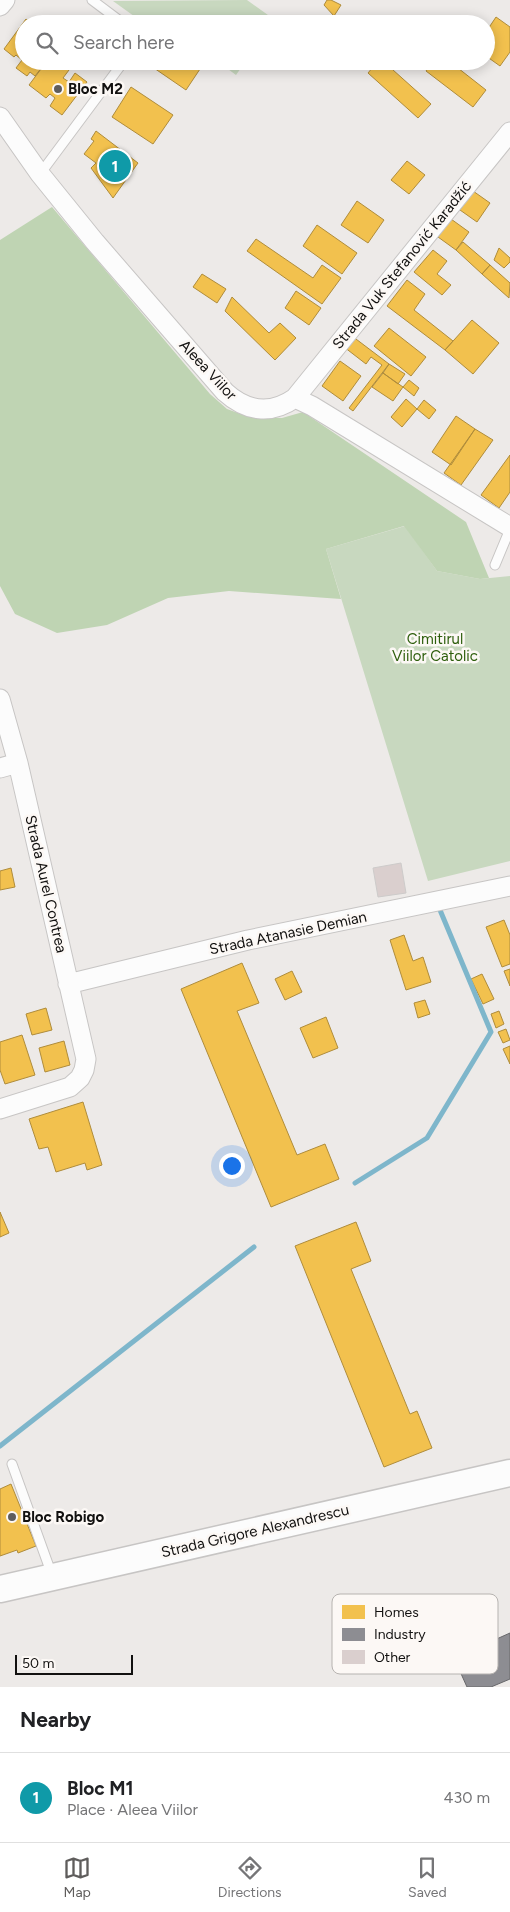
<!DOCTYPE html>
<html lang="en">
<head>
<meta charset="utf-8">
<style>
	:root { --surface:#fff; --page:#f2f2f2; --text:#202124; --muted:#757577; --line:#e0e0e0; --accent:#5f5d5c }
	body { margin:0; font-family:Figtree,sans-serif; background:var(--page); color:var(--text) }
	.scale { position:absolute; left:15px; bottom:12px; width:118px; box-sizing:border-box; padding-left:5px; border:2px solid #121110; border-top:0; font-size:14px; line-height:18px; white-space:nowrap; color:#121110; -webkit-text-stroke:4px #fcf8f5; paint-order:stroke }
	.you { position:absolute; left:231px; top:1165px; width:18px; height:18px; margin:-12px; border:4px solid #fff; border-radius:50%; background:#1a73e8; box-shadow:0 0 0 8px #1a73e833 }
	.badge { display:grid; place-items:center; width:32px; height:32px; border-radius:50%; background:var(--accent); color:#fff; font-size:16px; font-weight:700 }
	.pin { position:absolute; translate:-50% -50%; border:2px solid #fff; box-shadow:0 1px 5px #0006 }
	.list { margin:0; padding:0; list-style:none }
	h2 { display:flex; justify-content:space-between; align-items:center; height:65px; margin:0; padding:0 20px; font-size:21px }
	h2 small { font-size:16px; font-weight:400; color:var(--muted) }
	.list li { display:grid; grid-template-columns:32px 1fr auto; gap:15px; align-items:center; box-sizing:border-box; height:90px; padding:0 20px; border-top:1px solid var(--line) }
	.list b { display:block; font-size:19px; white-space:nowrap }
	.list p { margin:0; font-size:16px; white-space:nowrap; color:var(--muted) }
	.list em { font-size:16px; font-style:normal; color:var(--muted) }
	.icon { flex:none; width:28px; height:28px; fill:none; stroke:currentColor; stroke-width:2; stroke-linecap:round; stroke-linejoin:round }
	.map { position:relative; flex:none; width:510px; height:1687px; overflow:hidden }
	.search { position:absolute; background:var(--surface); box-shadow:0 2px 12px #0003; left:15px; right:15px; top:15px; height:55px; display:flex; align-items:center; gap:12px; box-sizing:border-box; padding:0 18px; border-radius:28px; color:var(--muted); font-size:19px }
	.sheet { height:155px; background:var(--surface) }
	nav { display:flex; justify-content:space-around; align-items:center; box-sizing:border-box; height:70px; border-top:1px solid var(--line); background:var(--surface); font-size:14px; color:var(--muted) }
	nav a { display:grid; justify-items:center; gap:2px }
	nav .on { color:var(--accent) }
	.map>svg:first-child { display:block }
	.green { fill:#c8d8bf }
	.forest { fill:#bfd4b3 }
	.homes { fill:#f2c14e; stroke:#af8c3b }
	.industry { fill:#8d8d92; stroke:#68686b }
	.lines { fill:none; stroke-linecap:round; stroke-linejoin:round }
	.stream { stroke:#7eb6cb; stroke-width:5 }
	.building { fill:#dacfce; stroke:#cdcbca }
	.lane-casing { stroke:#c7c5c4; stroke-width:11 }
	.street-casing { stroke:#c7c5c4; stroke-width:21 }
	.secondary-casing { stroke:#c7c5c4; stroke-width:29 }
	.lane { stroke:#fcfcfc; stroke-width:9 }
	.street { stroke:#fcfcfc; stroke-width:19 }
	.secondary { stroke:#fcfcfc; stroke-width:26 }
	.poi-dot { fill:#5f5d5c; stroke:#fcf8f5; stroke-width:2 }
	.labels { text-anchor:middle; stroke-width:5; stroke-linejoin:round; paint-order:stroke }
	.poi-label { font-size:15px; font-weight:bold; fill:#121110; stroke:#fcf8f5; text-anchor:start }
	.street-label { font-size:15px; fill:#121110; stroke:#fcf8f5 }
	.park-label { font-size:15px; fill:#2d5e0c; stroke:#fcf8f5 }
	.key { fill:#fcf8f5; stroke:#b6b3b0; stroke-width:1 }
	.key-label { font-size:14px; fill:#121110 }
</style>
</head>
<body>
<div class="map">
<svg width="510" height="1687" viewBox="0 0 510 1687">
	<rect width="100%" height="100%" fill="#edeae8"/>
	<!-- green -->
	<path class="green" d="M 247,0 L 275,20 L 273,24 L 145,24 L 113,1 Z
		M 217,61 L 246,61 L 236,75 Z
		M 405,526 L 437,571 L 480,579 L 510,576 L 510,861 L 428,881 L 326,549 Z"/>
	<!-- forest -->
	<path class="forest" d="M 52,207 L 210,394 L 227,409 L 249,417 L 282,418 L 303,412 L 466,522 L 489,578 L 480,579 L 437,571 L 404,526 L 326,549 L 341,599 L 229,591 L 168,598 L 107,625 L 57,633 L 15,614 L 0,586 L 0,240 Z"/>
	<!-- homes -->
	<path class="homes" d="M 327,0 L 331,0 L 341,5 L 334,16 L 324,5 Z
		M 496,17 L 510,27 L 510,52 L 500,66 L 486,56 L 486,32 Z
		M 26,19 L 32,24 L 24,24 L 24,61 L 47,61 L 35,76 L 30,72 L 27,76 L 16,68 L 22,60 L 16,55 L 14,57 L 4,49 Z
		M 47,61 L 51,61 L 57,65 L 59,62 L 69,70 L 63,78 L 69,82 L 75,73 L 87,82 L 62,115 L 50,106 L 55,98 L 50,94 L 46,98 L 29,85 Z
		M 154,61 L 202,61 L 204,63 L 186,90 L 151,66 Z
		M 378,61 L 383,61 L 431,104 L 418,118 L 368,73 Z
		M 433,61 L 449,61 L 486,90 L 473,107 L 426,71 Z
		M 131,87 L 173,115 L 153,144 L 112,117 Z
		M 96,131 L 138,163 L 113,198 L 91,168 L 96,163 L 84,154 L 94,141 L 91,139 Z
		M 407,161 L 425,175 L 409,194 L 391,180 Z
		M 473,191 L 490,203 L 477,222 L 460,210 Z
		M 357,201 L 384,220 L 368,243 L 341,225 Z
		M 451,219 L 469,232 L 456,250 L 438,237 Z
		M 317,225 L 357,253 L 342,274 L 303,246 Z
		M 256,239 L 313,278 L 322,265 L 341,278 L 322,304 L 247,251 Z
		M 463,242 L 490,265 L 482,274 L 456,250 Z
		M 499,248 L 510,258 L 510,262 L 504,268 L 494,260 Z
		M 433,250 L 447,261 L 437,274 L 451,285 L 442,295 L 414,272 Z
		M 490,265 L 510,283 L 509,298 L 482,274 Z
		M 202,274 L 226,289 L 217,303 L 193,287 Z
		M 407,280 L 425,294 L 414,310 L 453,341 L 445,350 L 387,306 Z
		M 296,291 L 321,308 L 309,325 L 285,308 Z
		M 232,297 L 269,333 L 280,323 L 296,338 L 275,360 L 225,311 Z
		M 472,320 L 499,343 L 473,374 L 445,350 Z
		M 389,328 L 426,357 L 411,376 L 374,346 Z
		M 352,336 L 389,364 L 353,411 L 349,408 L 382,365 L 371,357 L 366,364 L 344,347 Z
		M 340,361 L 361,376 L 343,401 L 322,386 Z
		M 389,364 L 405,374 L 398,384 L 383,373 Z
		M 383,373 L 403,387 L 393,401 L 372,387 Z
		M 409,380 L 419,388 L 414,396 L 403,387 Z
		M 406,399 L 417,409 L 402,427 L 391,417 Z
		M 424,400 L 436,410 L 429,419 L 417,409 Z
		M 456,416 L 475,429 L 451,465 L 432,452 Z
		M 475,429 L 493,440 L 461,485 L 444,473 Z
		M 510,455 L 510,492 L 499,508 L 481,495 Z
		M 11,868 L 15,887 L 0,890 L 0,871 Z
		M 504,920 L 510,935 L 510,964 L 502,967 L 486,927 Z
		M 404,935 L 413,961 L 423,957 L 431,982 L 406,990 L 390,940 Z
		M 242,963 L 259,1003 L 237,1011 L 297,1155 L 325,1144 L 339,1179 L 271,1207 L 181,989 Z
		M 510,969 L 510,986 L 504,971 Z
		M 292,971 L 302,992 L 285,1000 L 275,979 Z
		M 482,974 L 494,999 L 483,1004 L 471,979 Z
		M 425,1000 L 430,1014 L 418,1018 L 414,1003 Z
		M 46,1008 L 52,1030 L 32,1035 L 26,1014 Z
		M 499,1011 L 504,1024 L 496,1028 L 491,1014 Z
		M 326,1017 L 338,1048 L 313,1058 L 300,1028 Z
		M 506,1029 L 510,1040 L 503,1043 L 498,1032 Z
		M 22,1035 L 35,1075 L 5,1084 L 0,1070 L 0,1042 Z
		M 64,1041 L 70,1065 L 45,1072 L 39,1048 Z
		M 510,1046 L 510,1064 L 503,1049 Z
		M 83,1102 L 102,1165 L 87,1170 L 85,1163 L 56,1172 L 48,1147 L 39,1149 L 29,1119 Z
		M 0,1212 L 9,1233 L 0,1237 Z
		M 356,1222 L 371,1261 L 351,1269 L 410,1414 L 417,1411 L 432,1448 L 384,1467 L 295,1246 Z
		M 11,1484 L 36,1546 L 18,1553 L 17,1550 L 0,1556 L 0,1489 Z"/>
	<!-- industry -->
	<path class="industry" d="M 510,1633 L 510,1679 L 491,1687 L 467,1687 L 454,1658 Z"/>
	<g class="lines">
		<!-- stream -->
		<path class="stream" d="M 355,1183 L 427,1138 L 491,1032 L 440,910
			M 0,1446 L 254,1247"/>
	</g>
	<!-- building -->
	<path class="building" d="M 401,863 L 406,893 L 378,897 L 373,868 Z"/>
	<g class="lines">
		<defs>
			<path id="lane" d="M 92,0 L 124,24
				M 40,174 L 124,61
				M 495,565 L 510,529
				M 12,1464 L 52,1575"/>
			<path id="street" d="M 0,6 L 5,0
				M 0,117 L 40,174 L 95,242 L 225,392 C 247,412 271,415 295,398 L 312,406 L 510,527
				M 295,398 L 510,132
				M 0,699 L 18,763 L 86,1059 L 84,1070 L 80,1078 L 70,1087 L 0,1109
				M 0,768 L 18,763
				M 68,984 L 248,940 L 510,886"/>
			<path id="secondary" d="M 0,1589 L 510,1473"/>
		</defs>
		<!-- lane casing -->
		<use href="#lane" class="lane-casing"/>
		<!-- street casing -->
		<use href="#street" class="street-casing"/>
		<!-- secondary casing -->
		<use href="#secondary" class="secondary-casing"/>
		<!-- lane -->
		<use href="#lane" class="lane"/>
		<!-- street -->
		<use href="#street" class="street"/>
		<!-- secondary -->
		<use href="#secondary" class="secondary"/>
	</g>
	<!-- markers -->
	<g class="poi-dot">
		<circle cx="58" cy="89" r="5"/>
		<circle cx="12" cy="1517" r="5"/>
	</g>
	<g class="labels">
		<!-- poi labels -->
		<g class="poi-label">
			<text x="68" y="94">Bloc M2</text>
			<text x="22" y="1522">Bloc Robigo</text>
		</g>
		<!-- street labels -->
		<g class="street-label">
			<text transform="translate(402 265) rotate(-51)" y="5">Strada Vuk Stefanović Karadžić</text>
			<text transform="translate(208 370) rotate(47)" y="5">Aleea Viilor</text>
			<text transform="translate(46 884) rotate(77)" y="5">Strada Aurel Contrea</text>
			<text transform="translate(288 933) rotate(-12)" y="5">Strada Atanasie Demian</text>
			<text transform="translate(255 1531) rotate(-13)" y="5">Strada Grigore Alexandrescu</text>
		</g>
		<!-- park labels -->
		<g class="park-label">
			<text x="435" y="644">Cimitirul<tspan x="435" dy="17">Viilor Catolic</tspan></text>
		</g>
	</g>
	<!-- legend -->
	<rect x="332" y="1594" width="166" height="80" rx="8" class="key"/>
	<rect x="342" y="1605" width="23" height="14" fill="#f2c14e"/>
	<rect x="342" y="1628" width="23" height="13" fill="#8d8d92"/>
	<rect x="342" y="1650" width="23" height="14" fill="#dacfce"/>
	<g class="key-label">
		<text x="374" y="1617">Homes</text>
		<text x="374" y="1639">Industry</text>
		<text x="374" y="1662">Other</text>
	</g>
</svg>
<div class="scale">50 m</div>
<div class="you"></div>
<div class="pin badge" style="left:115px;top:166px;background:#0f9aa8">1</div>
<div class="search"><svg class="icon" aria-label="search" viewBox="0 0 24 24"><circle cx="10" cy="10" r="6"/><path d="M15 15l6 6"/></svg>Search here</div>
</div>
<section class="sheet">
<h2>Nearby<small></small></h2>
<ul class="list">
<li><span class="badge" style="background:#0f9aa8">1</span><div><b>Bloc M1</b><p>Place · Aleea Viilor</p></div><em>430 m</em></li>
</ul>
</section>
<nav>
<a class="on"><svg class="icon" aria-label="map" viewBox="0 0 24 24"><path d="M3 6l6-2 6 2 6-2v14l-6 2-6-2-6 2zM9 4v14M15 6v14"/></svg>Map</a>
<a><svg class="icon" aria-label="directions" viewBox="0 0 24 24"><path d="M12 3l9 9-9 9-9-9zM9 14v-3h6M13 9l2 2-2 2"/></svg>Directions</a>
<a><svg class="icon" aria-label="saved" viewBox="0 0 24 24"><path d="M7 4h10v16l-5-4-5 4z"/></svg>Saved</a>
</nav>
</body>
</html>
